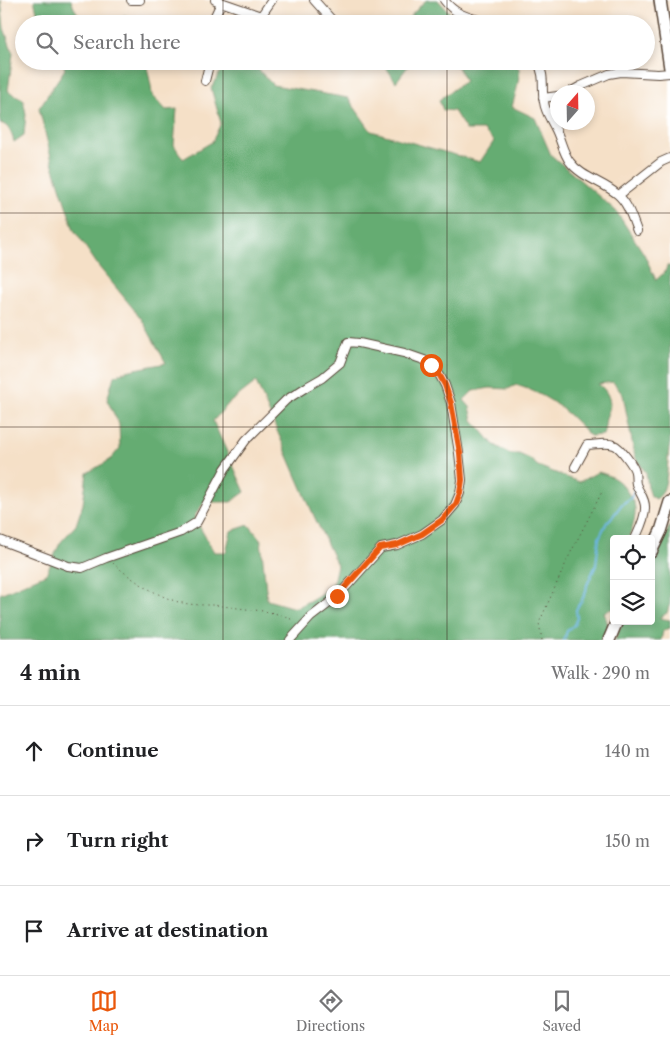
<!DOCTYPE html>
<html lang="en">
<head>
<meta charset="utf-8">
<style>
	:root { --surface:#fff; --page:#f2f2f2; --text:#202124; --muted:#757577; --line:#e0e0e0; --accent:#ea580c }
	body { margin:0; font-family:"Libre Caslon Text",serif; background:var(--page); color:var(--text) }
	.controls { position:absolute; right:15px; bottom:15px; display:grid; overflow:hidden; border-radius:5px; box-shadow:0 2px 8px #0003 }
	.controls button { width:45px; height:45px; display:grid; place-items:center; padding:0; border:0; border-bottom:1px solid var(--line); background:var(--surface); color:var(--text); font:25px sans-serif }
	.compass { position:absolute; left:550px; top:85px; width:45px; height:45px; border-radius:50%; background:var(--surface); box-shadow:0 2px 8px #0003; rotate:20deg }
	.stop { position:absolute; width:15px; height:15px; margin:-11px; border:4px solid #ea580c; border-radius:50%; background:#fff }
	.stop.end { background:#ea580c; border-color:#fff; box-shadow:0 1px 5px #0008 }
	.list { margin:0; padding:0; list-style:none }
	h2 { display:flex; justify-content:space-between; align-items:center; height:65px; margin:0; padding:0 20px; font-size:21px }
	h2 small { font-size:16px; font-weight:400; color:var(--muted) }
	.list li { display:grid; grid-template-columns:32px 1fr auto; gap:15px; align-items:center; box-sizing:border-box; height:90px; padding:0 20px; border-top:1px solid var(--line) }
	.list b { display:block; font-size:19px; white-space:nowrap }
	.list em { font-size:16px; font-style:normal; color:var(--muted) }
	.icon { flex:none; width:28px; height:28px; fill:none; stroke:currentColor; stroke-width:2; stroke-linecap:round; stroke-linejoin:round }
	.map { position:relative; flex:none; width:670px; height:640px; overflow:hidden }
	.search { position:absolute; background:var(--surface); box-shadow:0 2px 8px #0003; left:15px; right:15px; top:15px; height:55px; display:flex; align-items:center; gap:12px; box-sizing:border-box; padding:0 18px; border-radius:28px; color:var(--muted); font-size:19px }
	.sheet { height:335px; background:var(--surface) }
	nav { display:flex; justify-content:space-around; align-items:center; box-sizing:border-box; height:70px; border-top:1px solid var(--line); background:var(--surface); font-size:14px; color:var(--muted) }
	nav a { display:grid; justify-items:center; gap:2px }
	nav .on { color:var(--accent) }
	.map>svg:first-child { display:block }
	.forest { fill:#65ac72; stroke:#506b48; fill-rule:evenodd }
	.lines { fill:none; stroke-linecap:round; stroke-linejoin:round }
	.stream { stroke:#6bb5e3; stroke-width:2 }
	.street-casing { stroke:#574537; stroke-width:10 }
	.secondary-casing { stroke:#574537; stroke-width:14 }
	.path { stroke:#574537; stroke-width:1; stroke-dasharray:1 4; stroke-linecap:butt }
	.street { stroke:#fff; stroke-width:8 }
	.secondary { stroke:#fff; stroke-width:11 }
	.route { stroke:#ea580c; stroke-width:6 }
	.grid { fill:none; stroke:#3b2a1e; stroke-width:1; stroke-opacity:0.55 }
</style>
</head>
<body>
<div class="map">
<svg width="670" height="640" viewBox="0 0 670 640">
	<rect width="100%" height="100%" fill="#fff"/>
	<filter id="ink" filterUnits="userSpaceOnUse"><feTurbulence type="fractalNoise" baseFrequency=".02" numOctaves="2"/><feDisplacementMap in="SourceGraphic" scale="10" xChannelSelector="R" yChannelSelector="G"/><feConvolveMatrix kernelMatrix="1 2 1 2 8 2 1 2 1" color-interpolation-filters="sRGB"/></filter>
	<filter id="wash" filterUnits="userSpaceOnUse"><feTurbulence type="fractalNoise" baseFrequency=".0096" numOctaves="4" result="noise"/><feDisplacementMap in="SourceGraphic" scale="20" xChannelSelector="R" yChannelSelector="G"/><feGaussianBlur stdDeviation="1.12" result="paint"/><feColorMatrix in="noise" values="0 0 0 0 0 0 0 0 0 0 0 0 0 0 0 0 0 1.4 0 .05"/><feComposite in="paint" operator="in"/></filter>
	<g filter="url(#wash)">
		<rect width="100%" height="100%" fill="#f5e0c7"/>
		<!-- forest -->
		<path class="forest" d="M 0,0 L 1,0 L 4,28 L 13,53 L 8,91 L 23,99 L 26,114 L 24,135 L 14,142 C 12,134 9,125 0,123 Z
			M 34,0 L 71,0 L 74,8 L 85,24 L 44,24 L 38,15 Z
			M 429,0 L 438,0 L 460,24 L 405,24 L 406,21 L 425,1 Z
			M 124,16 L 143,24 L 115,24 Z
			M 62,61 L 146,61 L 151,86 L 152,95 L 166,110 L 177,109 L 174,145 L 183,159 L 212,142 L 221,123 L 211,88 L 223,67 L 251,62 L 273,85 L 348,98 L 371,131 L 480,162 L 494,141 L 483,130 L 466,130 L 454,111 L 443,110 L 439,100 L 458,86 L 465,81 L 458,67 L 443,61 L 513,61 L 520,70 L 517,88 L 512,107 L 535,118 L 551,155 L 616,211 L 644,254 L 656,280 L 665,272 L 667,266 L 670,266 L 670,443 C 666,459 670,491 656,499 L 651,496 L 648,487 L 646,473 L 635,457 L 623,395 L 613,382 L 598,384 C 607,390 612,400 609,410 C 608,413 607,415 606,418 C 605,424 605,429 603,435 L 590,436 C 567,411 549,395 516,385 L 508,389 L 490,388 L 473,391 L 464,400 L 470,407 L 473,420 L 493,444 L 510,454 L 519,454 L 530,459 L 538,466 L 579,482 L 598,472 C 616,477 622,482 631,498 C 633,501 635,505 635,509 C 636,518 632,530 628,539 L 614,539 L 614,608 L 604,612 L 608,625 L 604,640 L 0,640 L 0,594 L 46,574 L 60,543 L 76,525 L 83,504 L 87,473 L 110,460 L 120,448 L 119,424 L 107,400 L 114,376 L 126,371 L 166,363 L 141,318 L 99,267 L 74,230 L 53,165 L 39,108 L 65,69 ZM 256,382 L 314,516 L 337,565 L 332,587 L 309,601 L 295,608 L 267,600 L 261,540 L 249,525 L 231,531 L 226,552 L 214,552 L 194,517 L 204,502 L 231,502 L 245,492 L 213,421 L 229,403 Z
			M 378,61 L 412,61 L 396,82 L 388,70 Z
			M 670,525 L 670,603 L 667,613 L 659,618 L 670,620 L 670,629 L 669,628 L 663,631 L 661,640 L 615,640 L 623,621 L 651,621 L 651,563 L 659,550 Z"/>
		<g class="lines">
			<!-- stream -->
			<path class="stream" d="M 564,640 L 567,631 L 574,625 L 577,618 L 576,610 L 578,606 L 582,600 L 586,591 L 587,585 L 596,565 L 599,538 L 607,522 L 613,516 L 622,504 L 631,498 L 634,490 L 634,487"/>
		</g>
	</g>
	<g filter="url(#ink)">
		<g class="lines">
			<defs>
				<path id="street" d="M 131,0 L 140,0
					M 215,0 L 261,16 L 272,0
					M 314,0 L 331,19 L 338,24
					M 444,0 C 458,18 472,17 492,24
					M 211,24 L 221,3
					M 537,61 C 546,76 541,87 544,102 C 545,112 552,121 556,130 C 561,140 563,153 570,162 C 581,177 603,182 617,194 C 628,203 632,218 637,231
					M 205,81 L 210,61
					M 570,92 L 581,86 L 609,74 L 621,72 L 658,74 L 670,73
					M 543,98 L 558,96
					M 619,195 L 661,162 L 670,158
					M 575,467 L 587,445 C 595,445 606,442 614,445 C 620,447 634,466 635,472 C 636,476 635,480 636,484 C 639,493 646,499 645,509 C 645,519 639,530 635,539
					M 0,540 L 68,566 L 82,568 L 106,558 L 181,532 L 197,522 L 225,469 L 246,440 L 286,400 L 308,386 L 322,378 L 340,363 L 348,342 L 359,343 L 404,353 L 424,360 L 431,365 L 439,374 L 445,385 L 451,403 L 459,453 L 462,480 L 460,493 L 455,505 L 442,520 L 422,534 L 397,545 L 381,548 L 337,597 L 311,617 L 290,640"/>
				<path id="secondary" d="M 660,0 L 670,68
					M 651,552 L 661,531 L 670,502
					M 609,640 L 617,621"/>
			</defs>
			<!-- street casing -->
			<use href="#street" class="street-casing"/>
			<!-- secondary casing -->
			<use href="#secondary" class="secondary-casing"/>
			<!-- path -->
			<path class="path" d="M 113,563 C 129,578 161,599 183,603 C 192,605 203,605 213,605 C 230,607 246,609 263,611 C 273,613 287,615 295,622
				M 542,640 L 539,623 L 570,554 L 603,490"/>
			<!-- street -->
			<use href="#street" class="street"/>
			<!-- secondary -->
			<use href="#secondary" class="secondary"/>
		</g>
	</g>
	<g class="lines" filter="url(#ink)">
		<!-- route -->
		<path class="route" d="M 337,596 L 380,548 L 397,545 L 422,534 L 442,520 L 456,504 L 460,493 L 462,480 L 460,453 L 451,403 L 445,385 L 439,374 L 431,365"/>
	</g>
	<!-- grid -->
	<path class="grid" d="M 223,0 L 223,24M 447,0 L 447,24M 223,61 L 223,640M 447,61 L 447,640M 0,213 L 670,213M 0,427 L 670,427"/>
</svg>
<div class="controls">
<button><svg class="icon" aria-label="locate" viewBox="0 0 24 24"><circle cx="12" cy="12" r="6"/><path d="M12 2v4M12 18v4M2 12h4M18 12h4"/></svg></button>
<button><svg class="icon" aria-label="layers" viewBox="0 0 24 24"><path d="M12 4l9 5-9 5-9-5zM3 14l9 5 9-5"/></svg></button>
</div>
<svg class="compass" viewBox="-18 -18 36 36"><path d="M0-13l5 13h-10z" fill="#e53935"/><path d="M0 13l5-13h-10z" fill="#757577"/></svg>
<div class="stop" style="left:431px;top:365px"></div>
<div class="stop end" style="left:337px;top:596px"></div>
<div class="search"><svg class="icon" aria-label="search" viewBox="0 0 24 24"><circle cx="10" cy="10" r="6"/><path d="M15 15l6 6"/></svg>Search here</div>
</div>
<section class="sheet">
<h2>4 min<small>Walk · 290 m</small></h2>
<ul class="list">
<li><svg class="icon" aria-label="ahead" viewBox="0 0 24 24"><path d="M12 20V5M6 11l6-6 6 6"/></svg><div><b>Continue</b></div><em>140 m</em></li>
<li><svg class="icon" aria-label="right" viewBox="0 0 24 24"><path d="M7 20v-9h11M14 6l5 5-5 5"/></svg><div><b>Turn right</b></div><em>150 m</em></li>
<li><svg class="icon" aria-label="arrive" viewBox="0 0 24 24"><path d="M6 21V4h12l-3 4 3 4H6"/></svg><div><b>Arrive at destination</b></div></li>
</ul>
</section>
<nav>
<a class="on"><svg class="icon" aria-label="map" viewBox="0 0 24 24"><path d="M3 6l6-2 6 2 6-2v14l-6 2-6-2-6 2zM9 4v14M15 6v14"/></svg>Map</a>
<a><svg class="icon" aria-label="directions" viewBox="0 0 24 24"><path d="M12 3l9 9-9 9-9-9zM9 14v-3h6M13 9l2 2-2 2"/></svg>Directions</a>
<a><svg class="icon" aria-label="saved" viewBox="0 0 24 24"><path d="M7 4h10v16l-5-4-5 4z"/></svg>Saved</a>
</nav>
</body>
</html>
